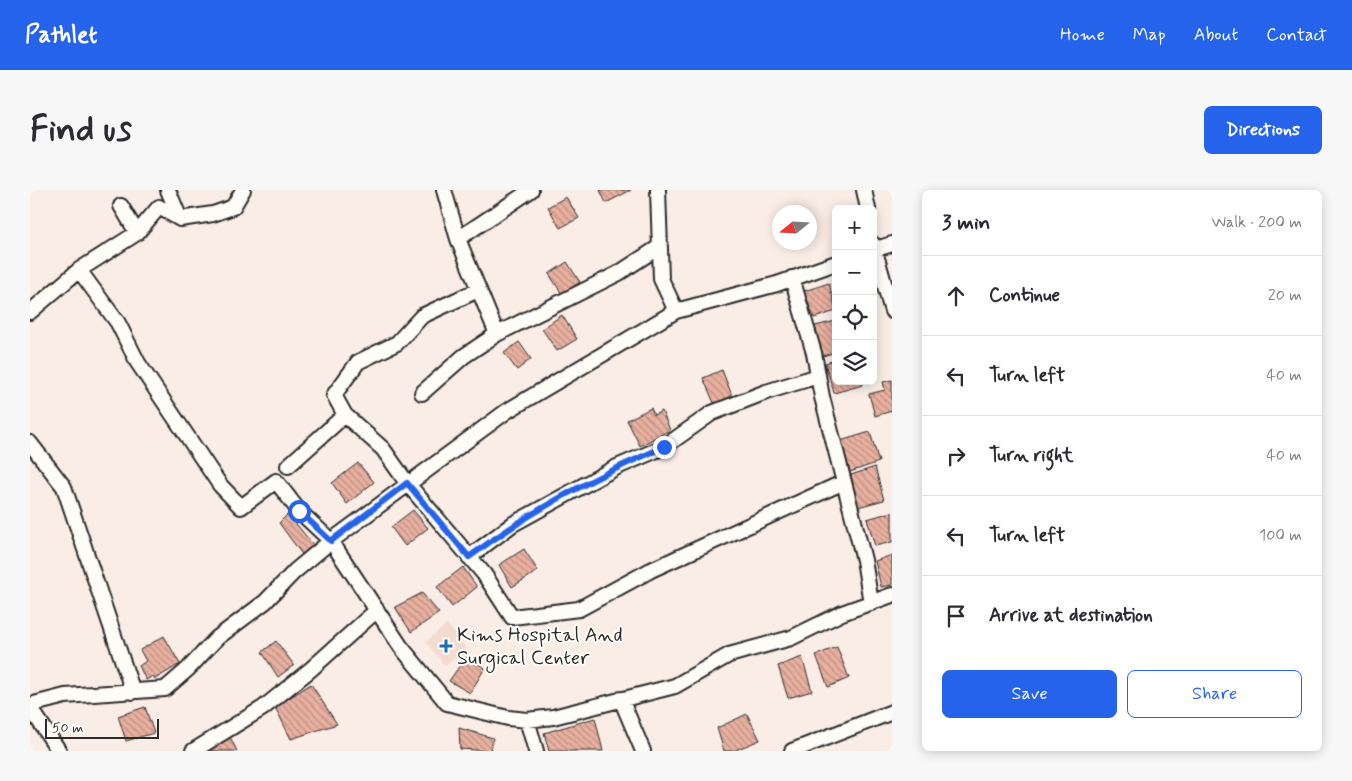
<!DOCTYPE html>
<html lang="en">
<head>
<meta charset="utf-8">
<style>
	:root { --surface:#fff; --page:#f7f7f7; --text:#2b2b33; --muted:#7c7c81; --line:#e1e1e2; --accent:#2563eb }
	body { margin:0; font-family:Mynerve,sans-serif; background:var(--page); color:var(--text) }
	.controls { position:absolute; right:15px; top:15px; display:grid; overflow:hidden; border-radius:8px; box-shadow:0 2px 12px #0003 }
	.controls button { width:45px; height:45px; display:grid; place-items:center; padding:0; border:0; border-bottom:1px solid var(--line); background:var(--surface); color:var(--text); font:25px sans-serif }
	.compass { position:absolute; left:742px; top:15px; width:45px; height:45px; border-radius:50%; background:var(--surface); box-shadow:0 2px 12px #0003; rotate:252deg }
	.scale { position:absolute; left:15px; bottom:12px; width:114px; box-sizing:border-box; padding-left:5px; border:2px solid #2b2b2b; border-top:0; font-size:14px; line-height:18px; white-space:nowrap; color:#2b2b2b; -webkit-text-stroke:4px #fdfcf7; paint-order:stroke }
	.stop { position:absolute; width:15px; height:15px; margin:-11px; border:4px solid #2563eb; border-radius:50%; background:#fff }
	.stop.end { background:#2563eb; border-color:#fff; box-shadow:0 1px 5px #0008 }
	.list { margin:0; padding:0; list-style:none }
	h2 { display:flex; justify-content:space-between; align-items:center; height:65px; margin:0; padding:0 20px; font-size:21px }
	h2 small { font-size:16px; font-weight:400; color:var(--muted) }
	.list li { display:grid; grid-template-columns:32px 1fr auto; gap:15px; align-items:center; box-sizing:border-box; height:80px; padding:0 20px; border-top:1px solid var(--line) }
	.list b { display:block; font-size:19px; white-space:nowrap }
	.list em { font-size:16px; font-style:normal; color:var(--muted) }
	.actions { display:flex; gap:10px; padding:15px 20px }
	.actions a { flex:1; padding:11px 0; border:1px solid var(--accent); border-radius:8px; text-align:center; font-size:18px; color:var(--accent) }
	.actions .main { background:var(--accent); color:#fff }
	.icon { flex:none; width:28px; height:28px; fill:none; stroke:currentColor; stroke-width:2; stroke-linecap:round; stroke-linejoin:round }
	.map { position:relative; flex:none; width:862px; height:561px; overflow:hidden; border-radius:8px }
	header { display:flex; align-items:center; gap:30px; box-sizing:border-box; height:70px; padding:0 25px; background:var(--accent); color:#fff }
	header strong { font-size:24px }
	nav { display:flex; gap:28px; margin-inline-start:auto; font-size:18px }
	.intro { display:flex; align-items:center; justify-content:space-between; box-sizing:border-box; height:120px; padding:0 30px }
	h1 { margin:0; font-size:35px }
	.button { padding:12px 22px; border-radius:8px; background:var(--accent); color:#fff; font-size:18px; font-weight:700 }
	main { display:flex; gap:30px; padding:0 30px }
	aside { flex:1; background:var(--surface); border-radius:8px; box-shadow:0 2px 12px #0003 }
	.map>svg:first-child { display:block }
	.built { fill:#f4dbd0 }
	.building { fill:url(#building-back-hatch); stroke:#2b2b2b }
	.lines { fill:none; stroke-linecap:round; stroke-linejoin:round }
	.minor-casing { stroke:#2b2b2b; stroke-width:18 }
	.minor { stroke:#fdfcf7; stroke-width:14 }
	.route { stroke:#2563eb; stroke-width:6 }
	.poi-dot { fill:#1f6fb2; stroke:#fdfcf7; stroke-width:2 }
	.labels { text-anchor:middle; stroke-width:4; stroke-linejoin:round; paint-order:stroke }
	.poi-label { font-size:20px; fill:#2b2b2b; stroke:#fdfcf7; text-anchor:start }
</style>
</head>
<body>
<header>
<strong>Pathlet</strong>
<nav><a>Home</a><a>Map</a><a>About</a><a>Contact</a></nav>
</header>
<div class="intro"><h1>Find us</h1><a class="button">Directions</a></div>
<main>
<div class="map">
<svg width="862" height="561" viewBox="0 0 862 561">
	<defs>
		<pattern id="building-back-hatch" width="6" height="6" patternUnits="userSpaceOnUse" patternTransform="scale(1.25)"><rect width="6" height="6" fill="#e8b09f"/><path d="M-1 5l2 2M0 0l6 6M5-1l2 2" fill="none" stroke="#bc8f82"/></pattern>
	</defs>
	<rect width="100%" height="100%" fill="#f9ede5"/>
	<filter id="ink" filterUnits="userSpaceOnUse"><feTurbulence type="fractalNoise" baseFrequency=".02" numOctaves="2"/><feDisplacementMap in="SourceGraphic" scale="10" xChannelSelector="R" yChannelSelector="G"/><feConvolveMatrix kernelMatrix="1 2 1 2 8 2 1 2 1" color-interpolation-filters="sRGB"/></filter>
	<g filter="url(#ink)">
		<!-- built -->
		<path class="built" d="M 417,434 L 437,459 L 415,476 L 396,452 Z"/>
		<!-- building -->
		<path class="building" d="M 570,0 L 601,0 L 576,13 Z
			M 536,7 L 549,28 L 530,38 L 518,17 Z
			M 537,72 L 550,92 L 532,104 L 519,84 Z
			M 799,93 L 806,121 L 784,128 L 774,101 Z
			M 532,125 L 547,149 L 527,161 L 512,139 Z
			M 806,131 L 806,162 L 793,166 L 785,136 Z
			M 489,152 L 501,169 L 487,180 L 474,163 Z
			M 806,170 L 806,191 L 832,191 L 833,195 L 804,203 L 795,173 Z
			M 692,180 L 703,208 L 685,215 L 673,188 Z
			M 862,190 L 862,221 L 845,226 L 839,204 L 855,200 L 853,192 Z
			M 621,218 L 624,225 L 632,221 L 640,240 L 610,256 L 597,230 Z
			M 840,242 L 849,272 L 820,282 L 810,251 Z
			M 328,273 L 344,292 L 317,314 L 302,293 Z
			M 845,277 L 854,310 L 828,317 L 821,285 Z
			M 383,320 L 398,338 L 375,356 L 361,337 Z
			M 862,322 L 862,352 L 845,356 L 837,329 Z
			M 258,324 L 285,357 L 274,367 L 249,333 Z
			M 494,359 L 508,381 L 482,397 L 469,375 Z
			M 862,365 L 862,395 L 851,397 L 845,371 Z
			M 433,377 L 447,397 L 422,417 L 407,397 Z
			M 392,403 L 409,423 L 381,442 L 365,417 Z
			M 134,446 L 150,474 L 125,489 L 123,486 L 116,490 L 109,476 L 116,471 L 110,460 Z
			M 246,451 L 264,475 L 248,487 L 232,462 Z
			M 807,457 L 819,488 L 798,497 L 786,465 Z
			M 436,467 L 455,478 L 440,503 L 419,491 Z
			M 772,467 L 782,501 L 758,508 L 748,476 Z
			M 281,494 L 307,534 L 261,549 L 245,517 Z
			M 115,517 L 124,543 L 96,551 L 88,526 Z
			M 717,524 L 730,550 L 703,561 L 694,561 L 687,538 Z
			M 565,528 L 573,561 L 519,561 L 514,543 Z
			M 429,538 L 463,548 L 460,561 L 430,559 Z
			M 199,545 L 207,561 L 179,561 Z"/>
		<g class="lines">
			<defs>
				<path id="minor" d="M 138,0 L 150,29
					M 414,0 L 428,49
					M 628,0 L 631,89 L 646,121
					M 834,0 L 838,19
					M 91,16 L 107,43
					M 843,54 L 862,121
					M 843,60 L 862,54
					M 49,80 L 107,43 L 129,17 L 150,29 L 183,24 L 203,17 L 213,0
					M 762,88 L 784,163 L 792,207 L 834,370 L 841,413
					M 448,100 L 392,126 L 367,153 L 328,172 L 304,205 L 315,225 L 353,259 L 377,293 L 454,384 L 482,427 L 549,419 L 621,380 L 814,292
					M 0,122 L 49,80 L 88,133 L 108,173 L 190,295 L 211,317 L 246,291 L 269,321 L 301,351 L 371,457 L 417,513 L 478,528 L 497,530 L 523,527 L 645,496 L 699,465 L 761,448 L 812,423 L 862,405
					M 467,144 L 428,49 L 501,0
					M 392,203 L 434,166 L 467,144 L 589,83 L 629,57
					M 0,253 L 34,297 L 103,502
					M 258,276 L 315,225
					M 439,367 L 483,334 L 587,277 L 634,257 L 682,223 L 736,202 L 788,186
					M 591,509 L 613,561
					M 0,515 L 35,506 L 135,499 L 158,479 L 187,448 L 235,412 L 265,381 L 301,351 L 477,221 L 646,121 L 747,94 L 806,73
					M 0,517 L 29,561
					M 497,530 L 506,561
					M 163,561 L 233,518 L 280,480 L 347,420
					M 762,561 L 862,522"/>
			</defs>
			<!-- minor casing -->
			<use href="#minor" class="minor-casing"/>
			<!-- minor -->
			<use href="#minor" class="minor"/>
		</g>
	</g>
	<g class="lines" filter="url(#ink)">
		<!-- route -->
		<path class="route" d="M 269,321 L 301,351 L 377,293 L 439,367 C 499,322 565,286 634,257"/>
	</g>
	<!-- markers -->
	<path class="poi-dot" d="M413.5 448.5h5v5h5v5h-5v5h-5v-5h-5v-5h5z"/>
	<g class="labels">
		<!-- poi labels -->
		<g class="poi-label">
			<text x="427" y="451">Kims Hospital And<tspan x="427" dy="23">Surgical Center</tspan></text>
		</g>
	</g>
</svg>
<div class="controls">
<button>+</button>
<button>−</button>
<button><svg class="icon" aria-label="locate" viewBox="0 0 24 24"><circle cx="12" cy="12" r="6"/><path d="M12 2v4M12 18v4M2 12h4M18 12h4"/></svg></button>
<button><svg class="icon" aria-label="layers" viewBox="0 0 24 24"><path d="M12 4l9 5-9 5-9-5zM3 14l9 5 9-5"/></svg></button>
</div>
<svg class="compass" viewBox="-18 -18 36 36"><path d="M0-13l5 13h-10z" fill="#e53935"/><path d="M0 13l5-13h-10z" fill="#7c7c81"/></svg>
<div class="scale">50 m</div>
<div class="stop" style="left:269px;top:321px"></div>
<div class="stop end" style="left:634px;top:257px"></div>
</div>
<aside>
<h2>3 min<small>Walk · 200 m</small></h2>
<ul class="list">
<li><svg class="icon" aria-label="ahead" viewBox="0 0 24 24"><path d="M12 20V5M6 11l6-6 6 6"/></svg><div><b>Continue</b></div><em>20 m</em></li>
<li><svg class="icon" aria-label="left" viewBox="0 0 24 24"><path d="M17 20v-9H6M10 6l-5 5 5 5"/></svg><div><b>Turn left</b></div><em>40 m</em></li>
<li><svg class="icon" aria-label="right" viewBox="0 0 24 24"><path d="M7 20v-9h11M14 6l5 5-5 5"/></svg><div><b>Turn right</b></div><em>40 m</em></li>
<li><svg class="icon" aria-label="left" viewBox="0 0 24 24"><path d="M17 20v-9H6M10 6l-5 5 5 5"/></svg><div><b>Turn left</b></div><em>100 m</em></li>
<li><svg class="icon" aria-label="arrive" viewBox="0 0 24 24"><path d="M6 21V4h12l-3 4 3 4H6"/></svg><div><b>Arrive at destination</b></div></li>
</ul>
<div class="actions"><a class="main">Save</a><a>Share</a></div>
</aside>
</main>
</body>
</html>
